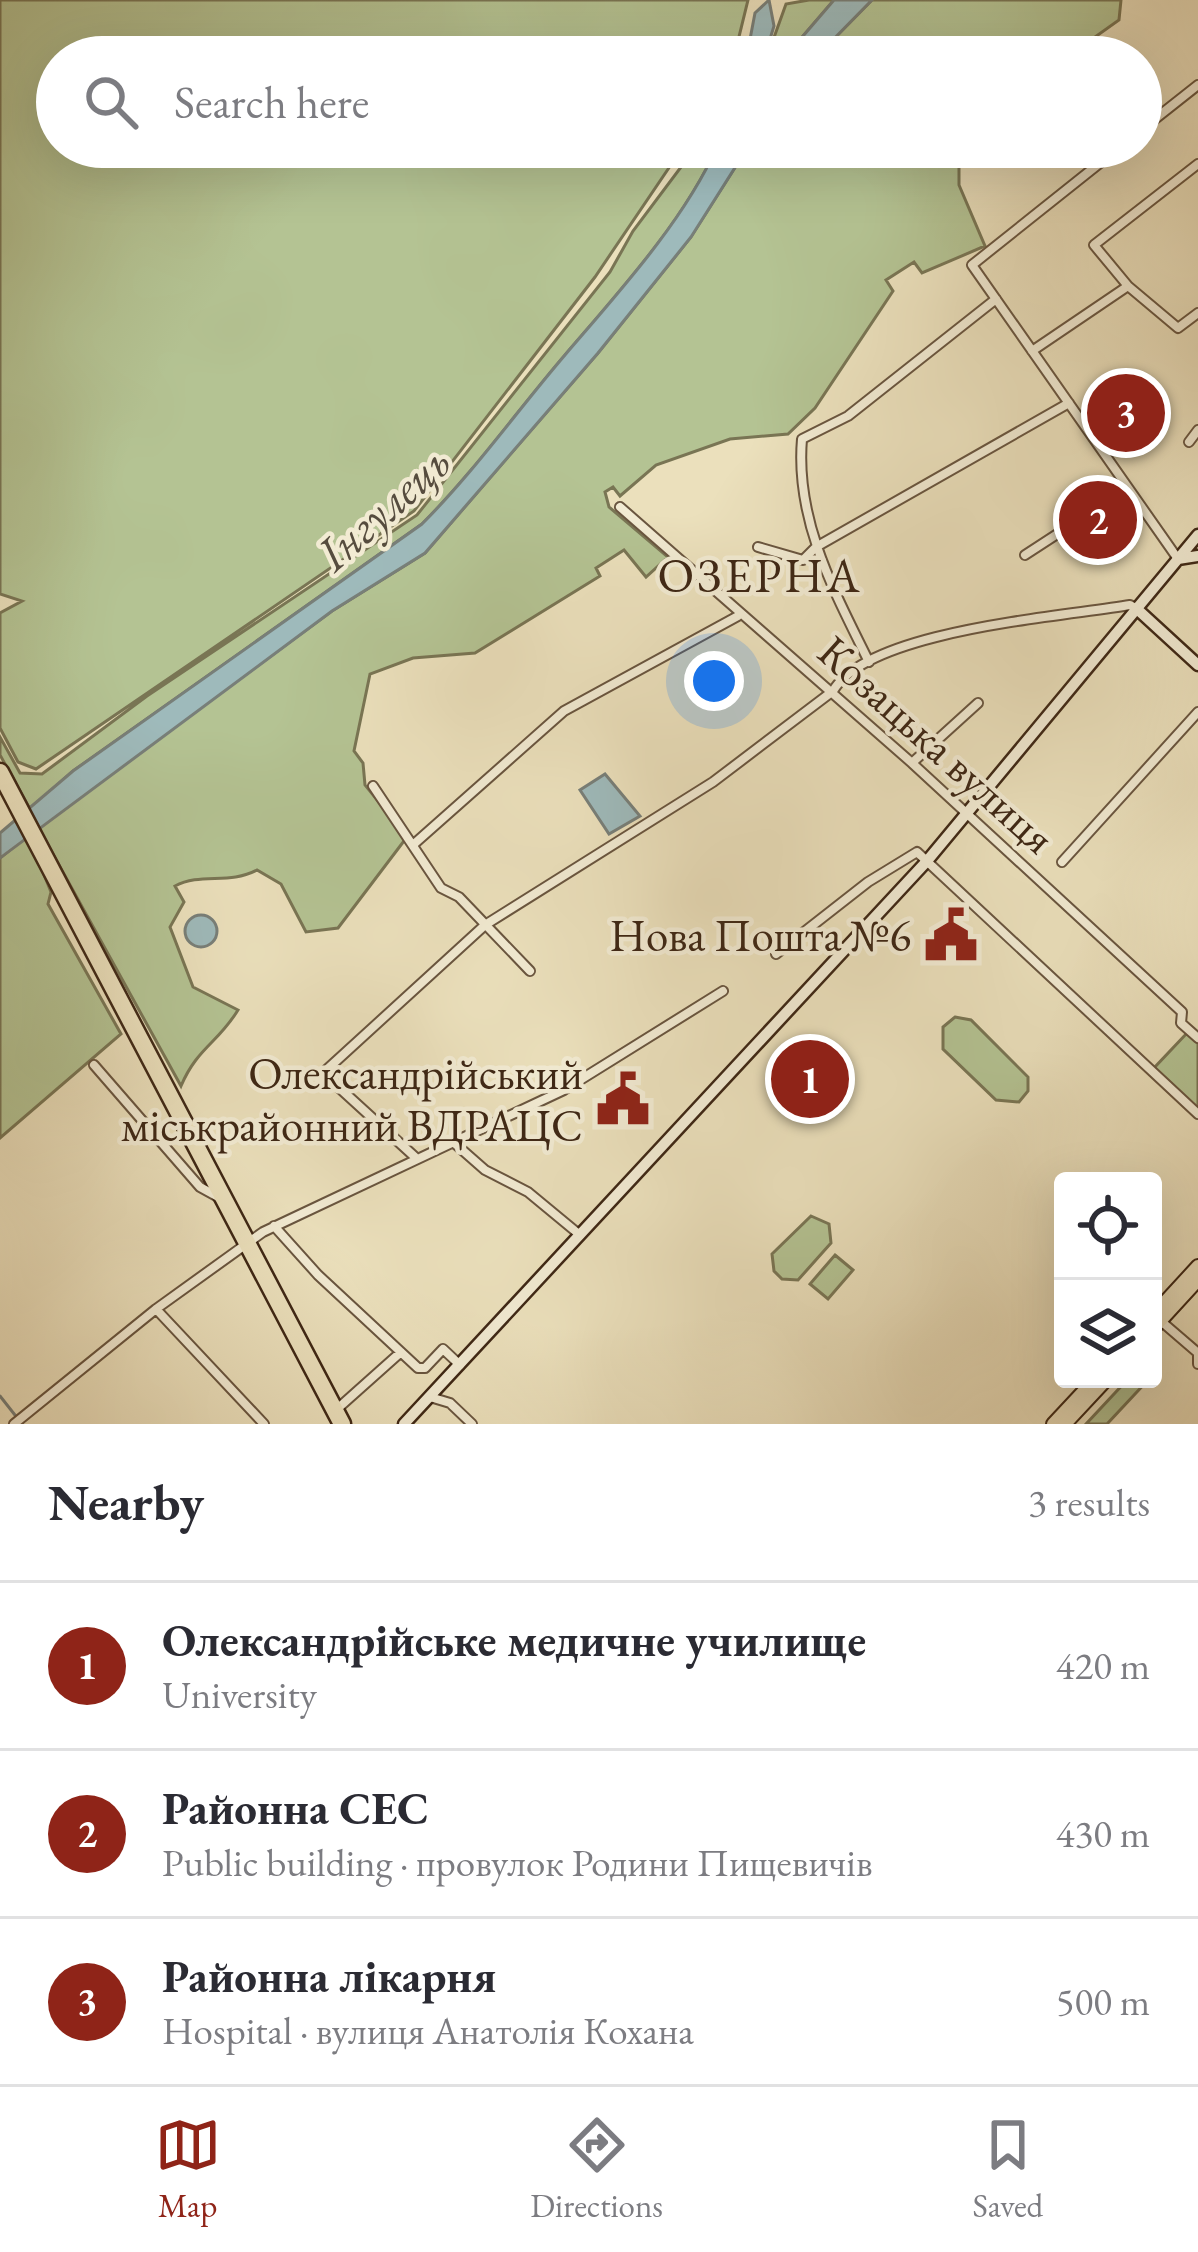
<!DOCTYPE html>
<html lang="en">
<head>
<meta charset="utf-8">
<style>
	:root { --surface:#fff; --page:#f2f2f3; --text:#2b2b33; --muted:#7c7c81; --line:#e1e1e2; --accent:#8f2418 }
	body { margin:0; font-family:"EB Garamond",serif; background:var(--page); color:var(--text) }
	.controls { position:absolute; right:36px; bottom:36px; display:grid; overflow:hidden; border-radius:12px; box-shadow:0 12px 48px #0002 }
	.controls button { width:108px; height:108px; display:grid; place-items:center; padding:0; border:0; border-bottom:3px solid var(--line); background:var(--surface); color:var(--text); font:60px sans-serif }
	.you { position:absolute; left:714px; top:681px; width:42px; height:42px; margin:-30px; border:9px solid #fff; border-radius:50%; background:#1a73e8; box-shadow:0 0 0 18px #1a73e833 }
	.badge { display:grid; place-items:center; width:78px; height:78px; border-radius:50%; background:var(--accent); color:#fff; font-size:39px; font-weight:700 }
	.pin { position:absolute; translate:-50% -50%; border:6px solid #fff; box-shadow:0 3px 12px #0006 }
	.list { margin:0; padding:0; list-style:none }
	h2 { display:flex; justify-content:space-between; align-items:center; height:156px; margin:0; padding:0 48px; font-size:51px }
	h2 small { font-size:39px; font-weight:400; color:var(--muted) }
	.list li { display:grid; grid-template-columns:78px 1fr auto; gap:36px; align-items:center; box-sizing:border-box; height:168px; padding:0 48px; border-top:3px solid var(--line) }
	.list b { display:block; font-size:45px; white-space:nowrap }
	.list p { margin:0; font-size:39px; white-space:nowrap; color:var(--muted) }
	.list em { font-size:39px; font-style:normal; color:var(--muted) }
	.icon { flex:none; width:66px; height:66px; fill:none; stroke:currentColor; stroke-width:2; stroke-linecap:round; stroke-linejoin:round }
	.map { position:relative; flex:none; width:1198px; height:1424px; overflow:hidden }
	.search { position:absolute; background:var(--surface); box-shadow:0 12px 48px #0002; left:36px; right:36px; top:36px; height:132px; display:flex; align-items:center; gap:30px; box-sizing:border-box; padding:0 42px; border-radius:66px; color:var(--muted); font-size:45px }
	.sheet { height:660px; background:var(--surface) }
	nav { display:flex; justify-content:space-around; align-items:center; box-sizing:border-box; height:168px; border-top:3px solid var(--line); background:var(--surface); font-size:33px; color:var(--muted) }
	nav a { display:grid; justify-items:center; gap:6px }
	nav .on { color:var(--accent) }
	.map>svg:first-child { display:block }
	.green { fill:#b4c393; stroke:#797554; stroke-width:3 }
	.water { fill:#9ebabb; stroke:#787f79; stroke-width:3 }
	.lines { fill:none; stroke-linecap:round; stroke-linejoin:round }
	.stream { stroke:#787f79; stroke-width:3 }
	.street-casing { stroke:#69553f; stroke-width:12 }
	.secondary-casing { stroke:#3e2715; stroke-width:15 }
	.primary-casing { stroke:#3e2715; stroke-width:16 }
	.highway-casing { stroke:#3e2715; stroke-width:21 }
	.street { stroke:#f2ebd3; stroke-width:8 }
	.secondary { stroke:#f2ebd3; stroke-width:10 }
	.primary { stroke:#ebe0bc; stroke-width:12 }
	.highway { stroke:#ebe0bc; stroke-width:16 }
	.labels { text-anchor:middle; stroke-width:9; stroke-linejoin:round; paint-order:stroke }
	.street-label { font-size:45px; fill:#3e2715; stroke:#f2ebd3 }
	.poi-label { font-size:45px; fill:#3e2715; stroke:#f2ebd3; text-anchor:end }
	.water-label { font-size:48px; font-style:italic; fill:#564c3e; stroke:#f2ebd3 }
	.neighbourhood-label { font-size:48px; letter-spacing:3px; fill:#3e2715; stroke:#f2ebd3 }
</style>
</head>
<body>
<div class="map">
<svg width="1198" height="1424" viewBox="0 0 1198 1424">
	<rect width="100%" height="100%" fill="#ebe0bc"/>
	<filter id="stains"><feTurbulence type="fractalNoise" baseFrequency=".00167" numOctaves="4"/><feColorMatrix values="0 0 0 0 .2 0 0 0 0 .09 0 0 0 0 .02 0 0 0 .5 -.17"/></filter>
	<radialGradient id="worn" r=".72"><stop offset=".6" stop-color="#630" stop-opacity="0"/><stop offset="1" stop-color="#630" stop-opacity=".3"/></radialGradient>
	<!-- green -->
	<path class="green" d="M 0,0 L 748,0 L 734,57 L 57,57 L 57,147 L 683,147 L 595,277 L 414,511 L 36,769 L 18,762 L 0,728 L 0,613 L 22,601 L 0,594 Z
		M 809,0 L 834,0 L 785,57 L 767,57 L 786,4 Z
		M 872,0 L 1121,0 L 1119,20 L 1067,57 L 816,57 Z
		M 696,147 L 717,147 C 684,221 618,293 565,355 C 517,411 474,472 422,524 L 73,771 L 30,809 L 0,755 L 0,737 L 20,773 L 42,774 L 147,696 L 417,515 L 610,272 L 633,231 Z
		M 748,147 L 959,147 L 959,185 L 985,246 L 922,273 L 914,262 L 886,280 L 893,291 L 815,408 L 788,434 L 730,439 L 656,465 L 620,496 L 613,487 L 605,492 L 609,507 L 668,557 L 646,577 L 624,550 L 596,568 L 600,576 L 475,653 L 413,658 L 370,674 L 354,751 L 363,763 L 365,785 L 407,837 L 338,928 L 306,932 L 281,884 L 257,870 C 229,885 201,872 175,886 L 184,902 L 170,927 L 193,987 L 238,1010 C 218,1043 197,1048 181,1086 L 38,827 L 332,611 L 425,553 L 598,353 L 691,237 Z
		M 28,835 L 51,892 L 48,904 L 121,1034 L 0,1138 L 0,858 Z
		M 955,1017 L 971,1020 L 1028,1077 L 1028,1091 L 1019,1102 L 996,1100 L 943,1049 L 943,1027 Z
		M 1187,1033 L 1198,1043 L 1198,1110 L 1154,1068 Z
		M 811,1216 L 829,1224 L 831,1243 L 798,1280 L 782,1279 L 774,1271 L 772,1254 Z
		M 835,1255 L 853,1270 L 828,1299 L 810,1284 Z
		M 1128,1379 L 1149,1379 L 1107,1424 L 1086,1424 Z"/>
	<!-- water -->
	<path class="water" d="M 769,0 L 774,26 L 767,49 L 747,55 L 755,13 Z
		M 834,0 L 872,0 L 816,57 L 785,57 Z
		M 717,147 L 748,147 L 691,237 L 598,353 L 425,553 L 332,611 L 0,858 L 0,833 L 73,771 L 422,524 C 474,472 517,411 565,355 C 618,293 684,221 717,147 Z
		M 605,774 L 640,816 L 609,834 L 580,790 Z
		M185 931a16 16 0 1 1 32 0a16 16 0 1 1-32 0Z"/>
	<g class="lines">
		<!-- stream -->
		<path class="stream" d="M 0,1396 L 22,1424"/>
		<defs>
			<path id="street" d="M 1141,130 L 1198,85
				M 1120,147 L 972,265 L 1178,559
				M 1128,286 L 1094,245 L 1198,164
				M 1032,351 L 1128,286 L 1178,328 L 1198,313
				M 1189,442 L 1198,430
				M 620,507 L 912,763 L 1182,1012 L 1181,1023 L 1198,1038
				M 758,547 L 803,560 L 816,547 L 1069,403
				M 1025,555 L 1128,488
				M 869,662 C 834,591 795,520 802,439 L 848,416 L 996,299
				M 913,762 L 978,703
				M 373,786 L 441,888 L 459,897 L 530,971
				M 414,844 L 564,711 L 738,616
				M 1062,862 L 1198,712
				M 776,954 L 868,882 L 917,852 L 1198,1114
				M 94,1065 L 200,1187 L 220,1198
				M 452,1141 L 485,1170 L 528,1192 L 580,1235
				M 415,1157 L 323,1073 L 485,925 L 713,782 L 833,691 C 868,630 1061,617 1130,605 L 1137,609
				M 274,1226 L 318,1275 L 418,1368 L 425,1368 L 443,1349 L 460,1365
				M 156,1309 L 264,1424
				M 1162,1322 L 1198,1353 L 1198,1364
				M 430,1397 L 450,1403 L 472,1424
				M 336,1410 L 401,1352
				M 14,1424 L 156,1309 L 263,1232 L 564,1090 L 723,991"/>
			<path id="secondary" d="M 1178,559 L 1198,556
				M 1137,609 L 1198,665
				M 404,1424 L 927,861 L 1198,535"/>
			<path id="primary" d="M 1153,1315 L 1198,1266
				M 1153,1329 L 1198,1280
				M 1053,1424 L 1095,1379
				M 1065,1424 L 1107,1379"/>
			<path id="highway" d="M 0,772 L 342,1424"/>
		</defs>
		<!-- street casing -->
		<use href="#street" class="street-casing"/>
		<!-- secondary casing -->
		<use href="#secondary" class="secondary-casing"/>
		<!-- primary casing -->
		<use href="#primary" class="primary-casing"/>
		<!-- highway casing -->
		<use href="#highway" class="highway-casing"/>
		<!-- street -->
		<use href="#street" class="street"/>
		<!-- secondary -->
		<use href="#secondary" class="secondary"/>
		<!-- primary -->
		<use href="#primary" class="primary"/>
		<!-- highway -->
		<use href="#highway" class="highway"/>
	</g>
	<!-- icons -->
	<defs>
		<symbol id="civic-bare" viewBox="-9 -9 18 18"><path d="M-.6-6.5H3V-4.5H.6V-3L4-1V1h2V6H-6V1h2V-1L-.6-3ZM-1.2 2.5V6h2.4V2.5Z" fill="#8f2418" stroke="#f2ebd3" stroke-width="2.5" paint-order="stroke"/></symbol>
	</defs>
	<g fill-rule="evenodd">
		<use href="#civic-bare" x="913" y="897" width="76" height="76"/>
		<use href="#civic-bare" x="585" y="1061" width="76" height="76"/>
	</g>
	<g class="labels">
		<!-- street labels -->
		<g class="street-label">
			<text transform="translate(937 744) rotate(42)" y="16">Козацька вулиця</text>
		</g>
		<!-- poi labels -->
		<g class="poi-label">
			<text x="911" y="951">Нова Пошта №6</text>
			<text x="583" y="1089">Олександрійський<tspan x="583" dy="52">міськрайонний ВДРАЦС</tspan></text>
		</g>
		<!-- water labels -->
		<g class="water-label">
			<text transform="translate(383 507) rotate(-42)" y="17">Інгулець</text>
		</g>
		<!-- neighbourhood labels -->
		<g class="neighbourhood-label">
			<text x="760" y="592">ОЗЕРНА</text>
		</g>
	</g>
	<rect width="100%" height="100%" filter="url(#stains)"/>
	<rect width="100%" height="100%" fill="url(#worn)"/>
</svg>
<div class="controls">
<button><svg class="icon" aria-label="locate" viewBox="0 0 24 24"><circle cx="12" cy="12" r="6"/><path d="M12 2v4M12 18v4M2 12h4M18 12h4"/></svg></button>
<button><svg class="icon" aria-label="layers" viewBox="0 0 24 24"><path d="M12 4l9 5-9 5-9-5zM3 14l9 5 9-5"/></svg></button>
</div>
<div class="you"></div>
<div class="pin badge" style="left:810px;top:1079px">1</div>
<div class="pin badge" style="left:1098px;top:520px">2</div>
<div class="pin badge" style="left:1126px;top:413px">3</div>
<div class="search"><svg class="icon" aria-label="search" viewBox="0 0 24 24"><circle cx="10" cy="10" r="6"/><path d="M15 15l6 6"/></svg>Search here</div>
</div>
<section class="sheet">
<h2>Nearby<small>3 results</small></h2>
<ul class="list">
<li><span class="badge">1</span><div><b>Олександрійське медичне училище</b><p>University</p></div><em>420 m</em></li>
<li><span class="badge">2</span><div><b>Районна СЕС</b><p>Public building · провулок Родини Пищевичів</p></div><em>430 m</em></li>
<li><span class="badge">3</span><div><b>Районна лікарня</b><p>Hospital · вулиця Анатолія Кохана</p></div><em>500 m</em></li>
</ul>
</section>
<nav>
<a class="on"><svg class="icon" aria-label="map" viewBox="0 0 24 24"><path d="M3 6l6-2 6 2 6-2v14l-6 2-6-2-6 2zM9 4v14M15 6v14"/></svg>Map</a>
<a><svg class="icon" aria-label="directions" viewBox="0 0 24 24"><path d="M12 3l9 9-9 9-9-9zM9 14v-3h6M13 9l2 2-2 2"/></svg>Directions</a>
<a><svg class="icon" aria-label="saved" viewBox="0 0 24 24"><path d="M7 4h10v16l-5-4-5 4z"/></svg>Saved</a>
</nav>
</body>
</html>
